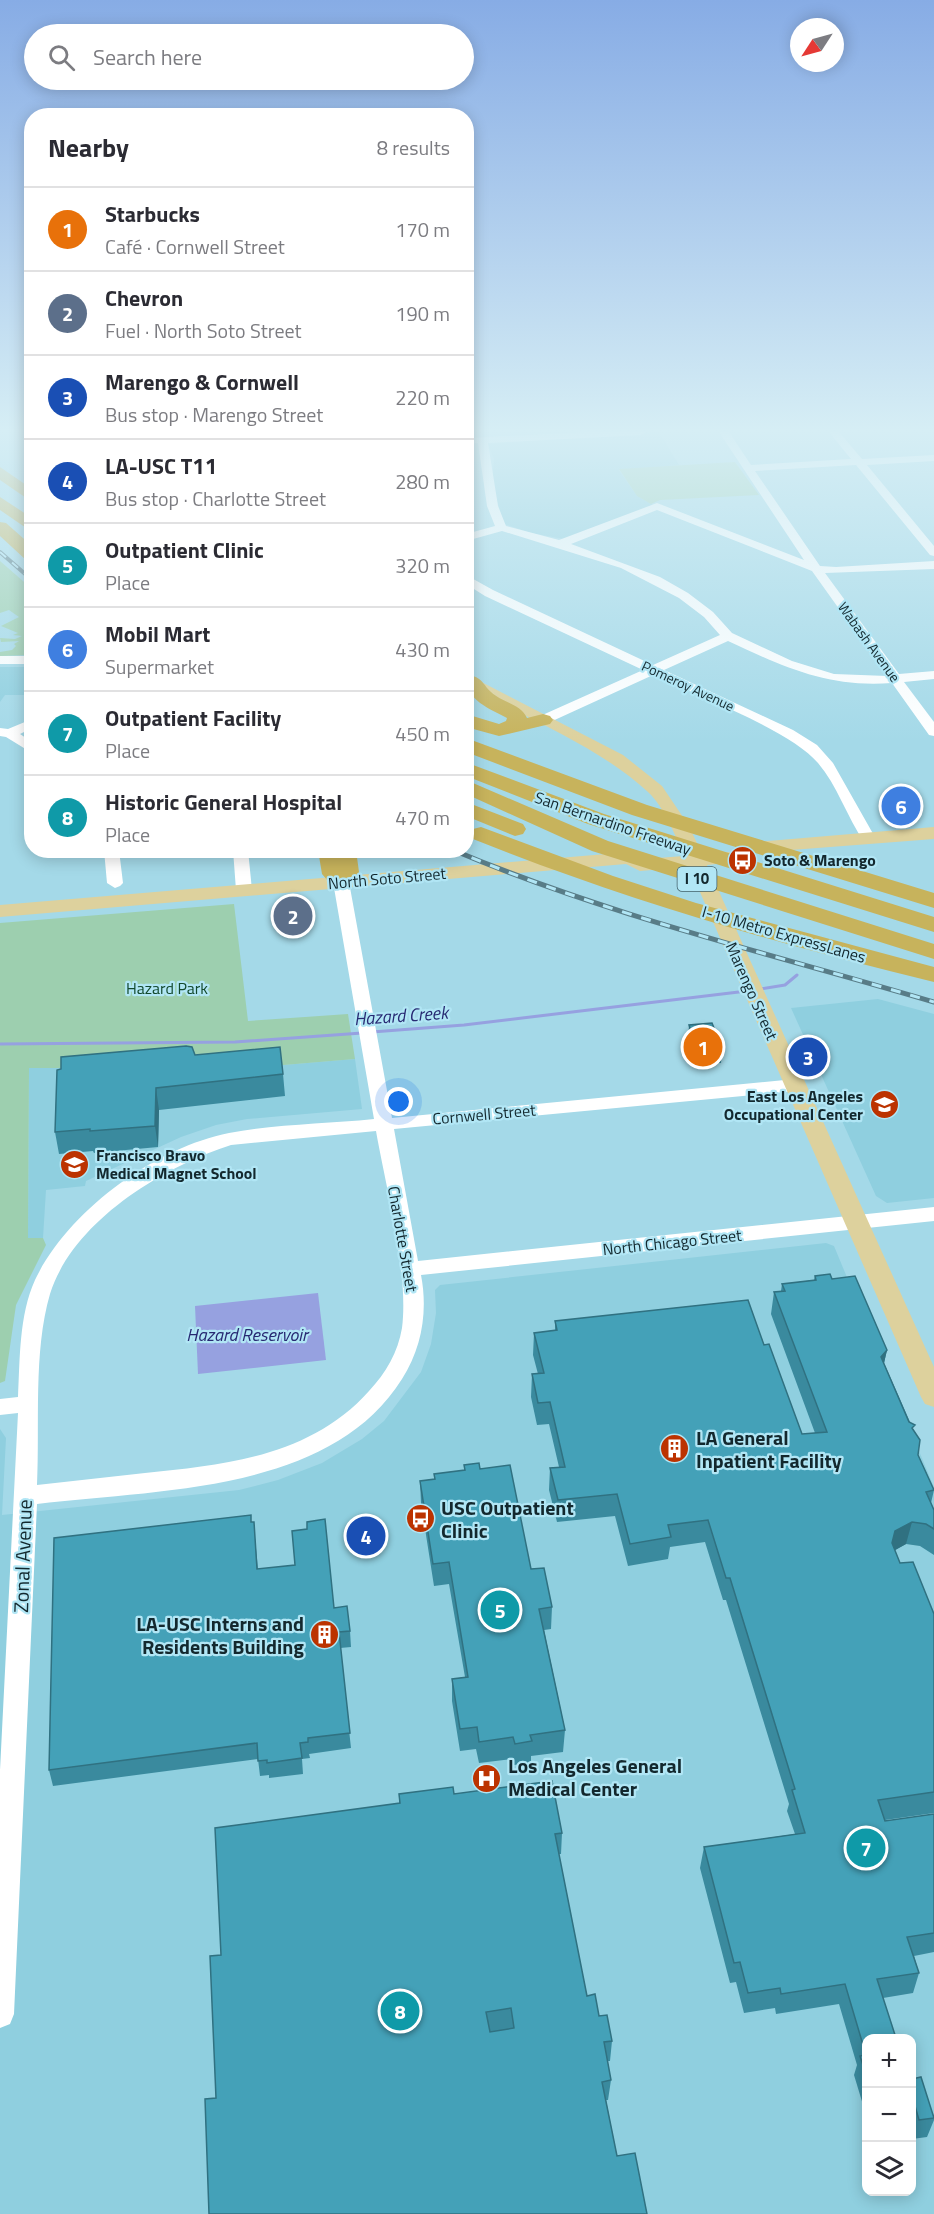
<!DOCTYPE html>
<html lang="en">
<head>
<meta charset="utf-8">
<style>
	:root { --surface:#fff; --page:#f2f2f3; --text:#2b2b33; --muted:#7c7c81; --line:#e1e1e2; --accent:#7c3aed }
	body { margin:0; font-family:"Titillium Web",sans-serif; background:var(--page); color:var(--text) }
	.controls { position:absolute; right:18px; bottom:18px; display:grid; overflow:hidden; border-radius:12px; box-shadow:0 3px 15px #0003 }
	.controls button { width:54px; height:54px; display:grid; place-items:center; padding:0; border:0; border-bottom:2px solid var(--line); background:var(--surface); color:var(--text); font:30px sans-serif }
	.compass { position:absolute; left:790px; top:18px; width:54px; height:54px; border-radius:50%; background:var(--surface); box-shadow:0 3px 15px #0003; rotate:234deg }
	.you { position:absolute; left:399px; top:1102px; width:21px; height:21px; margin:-15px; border:4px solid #fff; border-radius:50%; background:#1a73e8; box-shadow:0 0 0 9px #1a73e833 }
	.badge { display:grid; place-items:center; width:39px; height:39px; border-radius:50%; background:var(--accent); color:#fff; font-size:20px; font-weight:700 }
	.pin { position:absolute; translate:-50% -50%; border:3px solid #fff; box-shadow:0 2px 6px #0006 }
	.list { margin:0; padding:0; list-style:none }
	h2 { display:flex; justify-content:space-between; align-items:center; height:78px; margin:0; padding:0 24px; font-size:26px }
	h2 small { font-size:20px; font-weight:400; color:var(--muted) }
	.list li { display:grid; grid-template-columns:39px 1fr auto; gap:18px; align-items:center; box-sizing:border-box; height:84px; padding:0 24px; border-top:2px solid var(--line) }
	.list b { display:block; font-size:22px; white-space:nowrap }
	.list p { margin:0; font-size:20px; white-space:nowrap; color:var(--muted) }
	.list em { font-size:20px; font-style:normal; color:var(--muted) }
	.icon { flex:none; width:33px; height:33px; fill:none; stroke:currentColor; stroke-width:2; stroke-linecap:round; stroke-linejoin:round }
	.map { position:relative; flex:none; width:934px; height:2214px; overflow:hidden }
	.search { position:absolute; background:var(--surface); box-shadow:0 3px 15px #0003; left:24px; top:24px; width:450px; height:66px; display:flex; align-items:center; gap:15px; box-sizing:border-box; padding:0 21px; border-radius:33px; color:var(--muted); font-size:22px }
	.panel { position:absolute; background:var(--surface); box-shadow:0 3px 15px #0003; left:24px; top:108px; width:450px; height:750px; border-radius:24px }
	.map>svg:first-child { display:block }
	.built { fill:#8fcfdf; fill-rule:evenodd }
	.green { fill:#9dcfaf }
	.water { fill:#96a1e0 }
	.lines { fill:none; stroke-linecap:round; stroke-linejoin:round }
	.stream { stroke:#96a1e0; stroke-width:3 }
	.minor { fill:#fff; fill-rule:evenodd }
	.major { fill:#ddd19d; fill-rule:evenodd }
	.highway { fill:#c7b35c; fill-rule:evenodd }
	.rail-far1-casing { stroke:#587c87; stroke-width:4 }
	.rail-casing { stroke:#587c87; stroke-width:5 }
	.rail-far1 { stroke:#b1e6f5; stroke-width:2; stroke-dasharray:8; stroke-linecap:butt }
	.rail { stroke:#b1e6f5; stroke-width:3; stroke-dasharray:10; stroke-linecap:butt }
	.wall { fill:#3a8a9e }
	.shaded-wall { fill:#307181 }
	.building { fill:#44a1b8; stroke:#307181; stroke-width:1.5; fill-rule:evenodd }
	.labels { text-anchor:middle; stroke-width:4.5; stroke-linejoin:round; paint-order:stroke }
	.far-street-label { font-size:14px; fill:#13282e; stroke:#b1e6f5 }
	.shield { fill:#b1e6f5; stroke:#42616a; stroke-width:1.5 }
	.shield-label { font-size:15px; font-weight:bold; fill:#13282e }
	.street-label { font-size:16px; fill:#13282e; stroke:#b1e6f5 }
	.poi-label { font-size:16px; font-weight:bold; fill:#13282e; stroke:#b1e6f5; text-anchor:start }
	.park-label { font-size:16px; fill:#13492d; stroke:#b1e6f5 }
	.water-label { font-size:18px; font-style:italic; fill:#272972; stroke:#b1e6f5 }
	.near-poi-label { font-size:20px; font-weight:bold; fill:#13282e; stroke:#b1e6f5; text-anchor:start }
	.near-street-label { font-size:20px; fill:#13282e; stroke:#b1e6f5 }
</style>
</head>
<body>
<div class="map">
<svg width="934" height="2214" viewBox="0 0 934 2214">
	<rect width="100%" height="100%" fill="#a4d9e8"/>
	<!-- built -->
	<path class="built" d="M 659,432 L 679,465 L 619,470 L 637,496 L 655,506 L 564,539 L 531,533 L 504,524 L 492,484 L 494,459 L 488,444 Z
		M 0,667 L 31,667 L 31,695 L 5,695 L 0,702 Z
		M 878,999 L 934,1014 L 934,1198 L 887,1203 L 876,1196 L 791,1008 Z
		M 355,1059 L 362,1109 L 247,1119 L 216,1125 L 181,1137 L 86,1181 L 85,1186 L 46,1190 L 43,1238 L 28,1238 L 29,1068 L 247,1068 Z
		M 826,1243 L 834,1246 L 934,1487 L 934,2214 L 0,2214 L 0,1429 L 6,1438 L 2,1515 L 239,1490 L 278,1480 L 322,1463 L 362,1439 L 384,1421 L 421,1372 L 431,1344 L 436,1313 L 435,1290 L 440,1285 ZM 866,2038 L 912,2038 L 912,2192 L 866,2192 Z"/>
	<!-- green -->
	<path class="green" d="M 735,462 L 759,495 L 660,500 L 651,504 L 637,496 L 619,469 Z
		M 0,561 L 31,588 L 31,655 L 0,656 L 0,652 L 12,650 L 16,646 L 14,644 L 19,641 L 1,642 L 0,638 L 15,639 L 22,636 L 13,635 L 18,633 L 1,626 L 19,617 L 9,610 L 0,613 Z
		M 234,904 L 248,1021 L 348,1014 L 355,1059 L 247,1068 L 29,1068 L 28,1238 L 43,1238 L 46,1245 L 16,1305 L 5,1381 L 0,1383 L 0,923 Z"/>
	<!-- water -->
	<path class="water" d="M 318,1293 L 326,1360 L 198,1374 L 195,1306 Z"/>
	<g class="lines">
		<!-- stream -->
		<path class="stream" d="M 760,989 L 785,985 L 797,975
			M 372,1032 L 464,1025 L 747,991
			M 0,1044 L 235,1042 L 362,1033"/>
		<!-- minor -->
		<path class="minor" d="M 587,432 L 646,432 L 641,435 L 488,443 L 498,506 L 506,526 L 559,540 L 657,503 L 804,560 L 719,432 L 729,432 L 751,465 L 851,459 L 829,432 L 839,432 L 862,459 L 934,455 L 934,461 L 867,465 L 934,546 L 934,556 L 930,555 L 856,465 L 755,471 L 820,566 L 836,567 L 934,561 L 934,569 L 825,573 L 899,674 L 934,671 L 934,679 L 904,682 L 934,722 L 934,736 L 929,735 L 892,683 C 828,688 784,667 728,641 L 664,670 L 793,730 L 817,745 L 833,763 L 876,839 L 874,842 L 864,842 C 847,817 837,785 818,763 C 790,730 696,695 653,675 L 548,723 L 538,723 L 538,717 L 643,670 L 485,596 L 466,584 L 466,575 L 493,590 L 653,665 L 720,635 L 704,617 L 679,598 L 621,568 L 502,531 L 466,541 L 466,534 L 495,526 L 487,506 L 478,443 L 466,444 L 466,438 ZM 657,510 L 812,571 L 887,676 L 834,674 L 792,661 L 732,633 L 713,612 L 688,593 L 660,577 L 571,544 Z
			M 0,656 L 32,656 L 32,664 L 0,664 Z
			M 32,719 L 32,728 L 20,734 L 32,742 L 32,753 L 6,737 L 0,736 L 0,728 L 8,729 Z
			M 104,850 L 119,850 L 123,883 L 120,886 L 115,888 L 107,883 Z
			M 233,850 L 248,850 L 252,890 L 249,893 L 239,893 L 236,890 Z
			M 341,877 L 349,882 L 392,1118 L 795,1079 L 804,1085 L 795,1091 L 394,1129 L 418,1261 L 934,1207 L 934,1221 L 421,1275 C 428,1311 422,1348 402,1379 C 330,1494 156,1489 37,1504 L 14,2014 L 10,2024 L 0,2028 L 0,1770 L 18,1413 L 0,1415 L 0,1399 L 18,1397 C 20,1359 19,1315 35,1280 C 68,1211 154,1148 229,1133 C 276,1124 327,1124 374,1119 L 333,882 ZM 376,1131 C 386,1188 409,1273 402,1328 C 398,1352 386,1373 369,1391 C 311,1456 226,1465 145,1473 C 109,1477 73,1481 37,1485 C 40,1425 33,1352 50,1294 C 73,1221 163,1167 231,1145 Z"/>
		<!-- major -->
		<path class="major" d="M 466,674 L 623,755 L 662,786 L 689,826 L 702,854 L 732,852 L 737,845 L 744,843 L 934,827 L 934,839 L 751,853 L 745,861 L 707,865 L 934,1367 L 934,1407 L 925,1404 L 921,1397 L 689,867 L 640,871 L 626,864 L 0,917 L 0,905 L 630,852 L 644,859 L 684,856 C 675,835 665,808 648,792 C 601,748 524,716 466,686 Z"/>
		<!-- highway -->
		<path class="highway" d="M 0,467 L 32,489 L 32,502 L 0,480 Z
			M 0,497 L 32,518 L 32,532 L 0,510 Z
			M 0,522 L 6,523 L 32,546 L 32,561 L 26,560 L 0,536 Z
			M 473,676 C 483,679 484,686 491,692 C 501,702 521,704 527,718 L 543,714 L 550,716 L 553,720 L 550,724 L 499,736 L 466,727 L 466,714 L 499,724 L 506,721 L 507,718 C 490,709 466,700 466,678 Z
			M 466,738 L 647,805 L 934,893 L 934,908 L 632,815 L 466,752 Z
			M 473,765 L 604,814 L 934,917 L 934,932 L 588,824 L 466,776 L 466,766 Z
			M 466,780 L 608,841 L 934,944 L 934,959 L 592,851 L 466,794 Z
			M 466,802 L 523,824 L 526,829 L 523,834 L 515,836 L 466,816 Z
			M 481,827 L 613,876 L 696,903 L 934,967 L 934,982 C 777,944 623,899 473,839 L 470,834 L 473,829 Z
			M 318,850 L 356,850 L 359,872 L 349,887 L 333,887 L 322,874 Z"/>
		<defs>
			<path id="rail-far1" d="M 0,552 L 32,580"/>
			<path id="rail" d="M 453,850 C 609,916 772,954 934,1002"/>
		</defs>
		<!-- rail-far1 casing -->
		<use href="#rail-far1" class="rail-far1-casing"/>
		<!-- rail casing -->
		<use href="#rail" class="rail-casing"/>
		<!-- rail-far1 -->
		<use href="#rail-far1" class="rail-far1"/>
		<!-- rail -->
		<use href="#rail" class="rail"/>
	</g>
	<!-- wall -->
	<path class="wall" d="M 689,1025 L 722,1048 L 721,1063 L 695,1065 L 688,1039 Z
		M 195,1055 L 283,1074 L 285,1096 L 159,1110 L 158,1147 L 94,1153 L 93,1151 L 59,1154 L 55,1132 Z
		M 815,1276 L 832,1279 L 887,1350 L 884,1363 L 914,1431 L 918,1455 L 934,1490 L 931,1503 L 934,1510 L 934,1555 L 920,1546 L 906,1544 L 895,1550 L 900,1563 L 934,1614 L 934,1813 L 885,1820 L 885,1821 L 934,1814 L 934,1952 L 914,1956 L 919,1973 L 913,1993 L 883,1998 L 867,2038 L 867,2118 L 854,2075 L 857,2065 L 839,2004 L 776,2014 L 775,2008 L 744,2013 L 736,1982 L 730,1983 L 700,1868 L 704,1847 L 795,1834 L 787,1811 L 789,1804 L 726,1600 L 723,1600 L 705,1542 L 670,1547 L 668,1559 L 628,1566 L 615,1516 L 557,1522 L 549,1490 L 550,1468 L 559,1467 L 549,1424 L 537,1425 L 531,1397 L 532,1374 L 538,1374 L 533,1355 L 534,1333 L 555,1330 L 555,1321 L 764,1345 L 802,1434 L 815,1433 L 771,1314 L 774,1292 L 781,1291 L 782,1284 L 814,1280 Z
		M 464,1465 L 480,1469 L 531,1569 L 552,1607 L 551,1629 L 544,1630 L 565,1730 L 563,1752 L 531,1756 L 531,1763 L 514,1765 L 513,1759 L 479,1763 L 476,1749 L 460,1751 L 452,1701 L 452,1679 L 465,1677 L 449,1584 L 434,1586 L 421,1503 L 420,1481 L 434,1479 L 434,1474 L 464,1471 Z
		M 251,1522 L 255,1538 L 258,1569 L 334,1608 L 350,1631 L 351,1647 L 340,1648 L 351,1748 L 309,1754 L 310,1758 L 302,1759 L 303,1774 L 269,1778 L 269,1775 L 260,1776 L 258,1759 L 53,1786 L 49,1770 Z
		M 399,1794 L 454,1794 L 562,1833 L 561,1854 L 559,1854 L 587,1996 L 599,2016 L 612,2041 L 610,2061 L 607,2061 L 611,2080 L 608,2100 L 606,2100 L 617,2156 L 647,2214 L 216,2098 L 221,1955 L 399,1803 Z
		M 912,2079 L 934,2116 L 934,2120 L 927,2137 L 912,2139 Z"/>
	<!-- shaded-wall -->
	<path class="shaded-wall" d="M 156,1088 L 159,1110 L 158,1147 L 155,1126 Z
		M 887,1350 L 882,1372 L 881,1357 Z
		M 912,1522 L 906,1544 L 890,1553 L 895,1531 Z"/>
	<!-- building -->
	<path class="building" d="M 712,1023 L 722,1048 L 697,1051 L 689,1025 Z
		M 186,1046 L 192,1047 L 195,1055 L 280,1047 L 283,1074 L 156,1088 L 155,1126 L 90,1131 L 90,1129 L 55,1132 L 57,1070 L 61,1069 L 61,1057 Z
		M 830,1274 L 832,1279 L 855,1276 L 887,1350 L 881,1357 L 909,1422 L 915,1425 L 912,1428 L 920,1440 L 918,1455 L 934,1490 L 926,1492 L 934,1510 L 934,1529 L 926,1524 L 912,1522 L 895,1531 L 892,1543 L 900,1563 L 913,1562 L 934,1614 L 934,1792 L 878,1800 L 885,1821 L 934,1814 L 934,1933 L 907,1937 L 919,1973 L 877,1979 L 896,2038 L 867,2038 L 867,2077 L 860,2056 L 866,2055 L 845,1984 L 781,1994 L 780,1988 L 748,1993 L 740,1962 L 734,1963 L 704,1847 L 805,1833 L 792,1790 L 795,1789 L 730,1578 L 726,1578 L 708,1520 L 668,1525 L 671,1537 L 630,1544 L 617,1494 L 558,1500 L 550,1468 L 565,1467 L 550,1402 L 538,1403 L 532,1374 L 544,1373 L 534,1333 L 557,1330 L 555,1321 L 748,1300 L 764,1345 L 769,1344 L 802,1434 L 827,1432 L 774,1292 L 785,1291 L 782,1284 L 816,1280 L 815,1276 Z
		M 479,1463 L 480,1469 L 510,1465 L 531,1569 L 544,1568 L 552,1607 L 539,1609 L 565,1730 L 530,1735 L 532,1741 L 515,1744 L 513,1737 L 479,1742 L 477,1727 L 460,1729 L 452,1679 L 468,1677 L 449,1562 L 433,1564 L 420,1481 L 435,1479 L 434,1474 L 465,1470 L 464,1465 Z
		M 251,1515 L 251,1522 L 254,1522 L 257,1569 L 295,1565 L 292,1531 L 307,1529 L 307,1522 L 325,1519 L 334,1608 L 347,1606 L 350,1631 L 339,1632 L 350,1733 L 308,1738 L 308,1742 L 300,1743 L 302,1758 L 267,1763 L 267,1760 L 258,1761 L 257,1743 L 49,1770 L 54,1538 Z
		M 552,1781 L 562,1833 L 555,1834 L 587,1996 L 595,1994 L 599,2016 L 607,2015 L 612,2041 L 604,2042 L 611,2080 L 602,2082 L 617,2156 L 635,2153 L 647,2214 L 209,2214 L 205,2099 L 216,2098 L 210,1956 L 221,1955 L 215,1828 L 400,1803 L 399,1794 L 453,1787 L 454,1794 ZM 511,2008 L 514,2028 L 490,2032 L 486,2012 Z
		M 921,2077 L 934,2118 L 919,2120 L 915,2106 L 912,2106 L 912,2079 Z"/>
	<!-- sky -->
	<linearGradient id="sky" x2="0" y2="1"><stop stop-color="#87ace5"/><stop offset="0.58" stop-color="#d6eef5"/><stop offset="1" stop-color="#d6eef5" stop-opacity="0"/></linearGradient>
	<rect width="934" height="742" fill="url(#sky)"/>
	<!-- icons -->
	<defs>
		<symbol id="bus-disc" viewBox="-11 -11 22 22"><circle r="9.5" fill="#bc3300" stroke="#b1e6f5"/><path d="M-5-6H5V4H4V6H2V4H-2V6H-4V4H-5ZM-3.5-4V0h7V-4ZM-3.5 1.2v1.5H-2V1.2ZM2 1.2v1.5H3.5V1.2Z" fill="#fff"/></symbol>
		<symbol id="school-disc" viewBox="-11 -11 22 22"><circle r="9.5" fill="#bc3300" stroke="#b1e6f5"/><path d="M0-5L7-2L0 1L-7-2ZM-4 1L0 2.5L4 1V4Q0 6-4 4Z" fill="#fff"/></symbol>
		<symbol id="building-disc" viewBox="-11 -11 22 22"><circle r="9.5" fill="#bc3300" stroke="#b1e6f5"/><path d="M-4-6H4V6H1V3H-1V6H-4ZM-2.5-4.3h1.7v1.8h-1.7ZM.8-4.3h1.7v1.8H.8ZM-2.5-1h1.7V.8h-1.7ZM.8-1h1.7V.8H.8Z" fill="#fff"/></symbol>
		<symbol id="hospital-disc" viewBox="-11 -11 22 22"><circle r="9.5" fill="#bc3300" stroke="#b1e6f5"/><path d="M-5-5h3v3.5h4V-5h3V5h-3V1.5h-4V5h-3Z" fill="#fff"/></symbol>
	</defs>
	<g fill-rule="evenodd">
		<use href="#bus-disc" x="726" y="844" width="33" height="33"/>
		<use href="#school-disc" x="868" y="1088" width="33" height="33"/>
		<use href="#school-disc" x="58" y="1148" width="33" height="33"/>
		<use href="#building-disc" x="658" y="1432" width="33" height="33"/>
		<use href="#bus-disc" x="404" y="1502" width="33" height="33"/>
		<use href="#building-disc" x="308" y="1618" width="33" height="33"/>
		<use href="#hospital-disc" x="470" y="1762" width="33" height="33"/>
	</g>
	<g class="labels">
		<!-- far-street labels -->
		<g class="far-street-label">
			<text transform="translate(869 642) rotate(54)" y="5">Wabash Avenue</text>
			<text transform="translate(688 686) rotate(25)" y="5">Pomeroy Avenue</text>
		</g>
		<!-- shield labels -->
		<rect class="shield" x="677.5" y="867" width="39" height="24" rx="4.5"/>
		<g class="shield-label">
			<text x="697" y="884">I 10</text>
		</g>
		<!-- street labels -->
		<g class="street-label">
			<text transform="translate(613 823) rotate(19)" y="6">San Bernardino Freeway</text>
			<text transform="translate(387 878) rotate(-5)" y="6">North Soto Street</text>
			<text transform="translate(784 934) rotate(16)" y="6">I-10 Metro ExpressLanes</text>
			<text transform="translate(752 991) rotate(66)" y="6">Marengo Street</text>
			<text transform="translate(484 1114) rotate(-5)" y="6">Cornwell Street</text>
			<text transform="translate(403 1239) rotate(80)" y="6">Charlotte Street</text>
			<text transform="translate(672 1242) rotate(-6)" y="6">North Chicago Street</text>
		</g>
		<!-- poi labels -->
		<g class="poi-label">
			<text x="764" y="866">Soto &amp; Marengo</text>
			<text x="863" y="1102" text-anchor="end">East Los Angeles<tspan x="863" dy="18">Occupational Center</tspan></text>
			<text x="96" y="1161">Francisco Bravo<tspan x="96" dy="18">Medical Magnet School</tspan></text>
		</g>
		<!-- park labels -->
		<g class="park-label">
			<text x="167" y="994">Hazard Park</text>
		</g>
		<!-- water labels -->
		<g class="water-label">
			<text transform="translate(401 1016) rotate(-4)" y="6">Hazard Creek</text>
			<text x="247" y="1341">Hazard Reservoir</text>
		</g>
		<!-- near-poi labels -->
		<g class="near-poi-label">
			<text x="696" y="1445">LA General<tspan x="696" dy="23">Inpatient Facility</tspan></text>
			<text x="441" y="1515">USC Outpatient<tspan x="441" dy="23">Clinic</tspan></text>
			<text x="304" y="1631" text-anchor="end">LA-USC Interns and<tspan x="304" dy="23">Residents Building</tspan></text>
			<text x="508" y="1773">Los Angeles General<tspan x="508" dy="23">Medical Center</tspan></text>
		</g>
		<!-- near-street labels -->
		<g class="near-street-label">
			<text transform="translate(23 1556) rotate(-88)" y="7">Zonal Avenue</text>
		</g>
	</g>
</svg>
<div class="controls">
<button>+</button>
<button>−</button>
<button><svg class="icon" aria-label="layers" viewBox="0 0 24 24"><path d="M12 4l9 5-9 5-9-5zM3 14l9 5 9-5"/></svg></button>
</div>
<svg class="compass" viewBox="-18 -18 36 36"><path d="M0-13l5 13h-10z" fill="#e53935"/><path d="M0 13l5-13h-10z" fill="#7c7c81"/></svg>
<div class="you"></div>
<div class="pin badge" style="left:703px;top:1047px;background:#e8710a">1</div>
<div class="pin badge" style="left:293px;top:916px;background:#5c6f8a">2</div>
<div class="pin badge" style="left:808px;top:1057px;background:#1a4fb4">3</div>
<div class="pin badge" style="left:366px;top:1536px;background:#1a4fb4">4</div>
<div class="pin badge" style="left:500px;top:1610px;background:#0f9aa8">5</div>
<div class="pin badge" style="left:901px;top:806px;background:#3f7fe0">6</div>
<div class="pin badge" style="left:866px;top:1848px;background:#0f9aa8">7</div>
<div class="pin badge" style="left:400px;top:2011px;background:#0f9aa8">8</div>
<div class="search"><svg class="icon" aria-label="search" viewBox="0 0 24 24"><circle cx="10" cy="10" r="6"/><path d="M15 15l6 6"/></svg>Search here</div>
<section class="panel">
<h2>Nearby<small>8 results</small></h2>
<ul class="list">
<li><span class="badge" style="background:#e8710a">1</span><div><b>Starbucks</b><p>Café · Cornwell Street</p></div><em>170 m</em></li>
<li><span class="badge" style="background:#5c6f8a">2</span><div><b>Chevron</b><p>Fuel · North Soto Street</p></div><em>190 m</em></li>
<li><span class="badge" style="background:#1a4fb4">3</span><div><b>Marengo &amp; Cornwell</b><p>Bus stop · Marengo Street</p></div><em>220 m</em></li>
<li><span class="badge" style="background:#1a4fb4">4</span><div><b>LA-USC T11</b><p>Bus stop · Charlotte Street</p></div><em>280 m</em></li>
<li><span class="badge" style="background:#0f9aa8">5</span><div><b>Outpatient Clinic</b><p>Place</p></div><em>320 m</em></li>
<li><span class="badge" style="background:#3f7fe0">6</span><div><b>Mobil Mart</b><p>Supermarket</p></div><em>430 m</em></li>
<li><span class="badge" style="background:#0f9aa8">7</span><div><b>Outpatient Facility</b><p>Place</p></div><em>450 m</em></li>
<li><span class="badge" style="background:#0f9aa8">8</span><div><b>Historic General Hospital</b><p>Place</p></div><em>470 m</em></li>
</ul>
</section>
</div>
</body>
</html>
